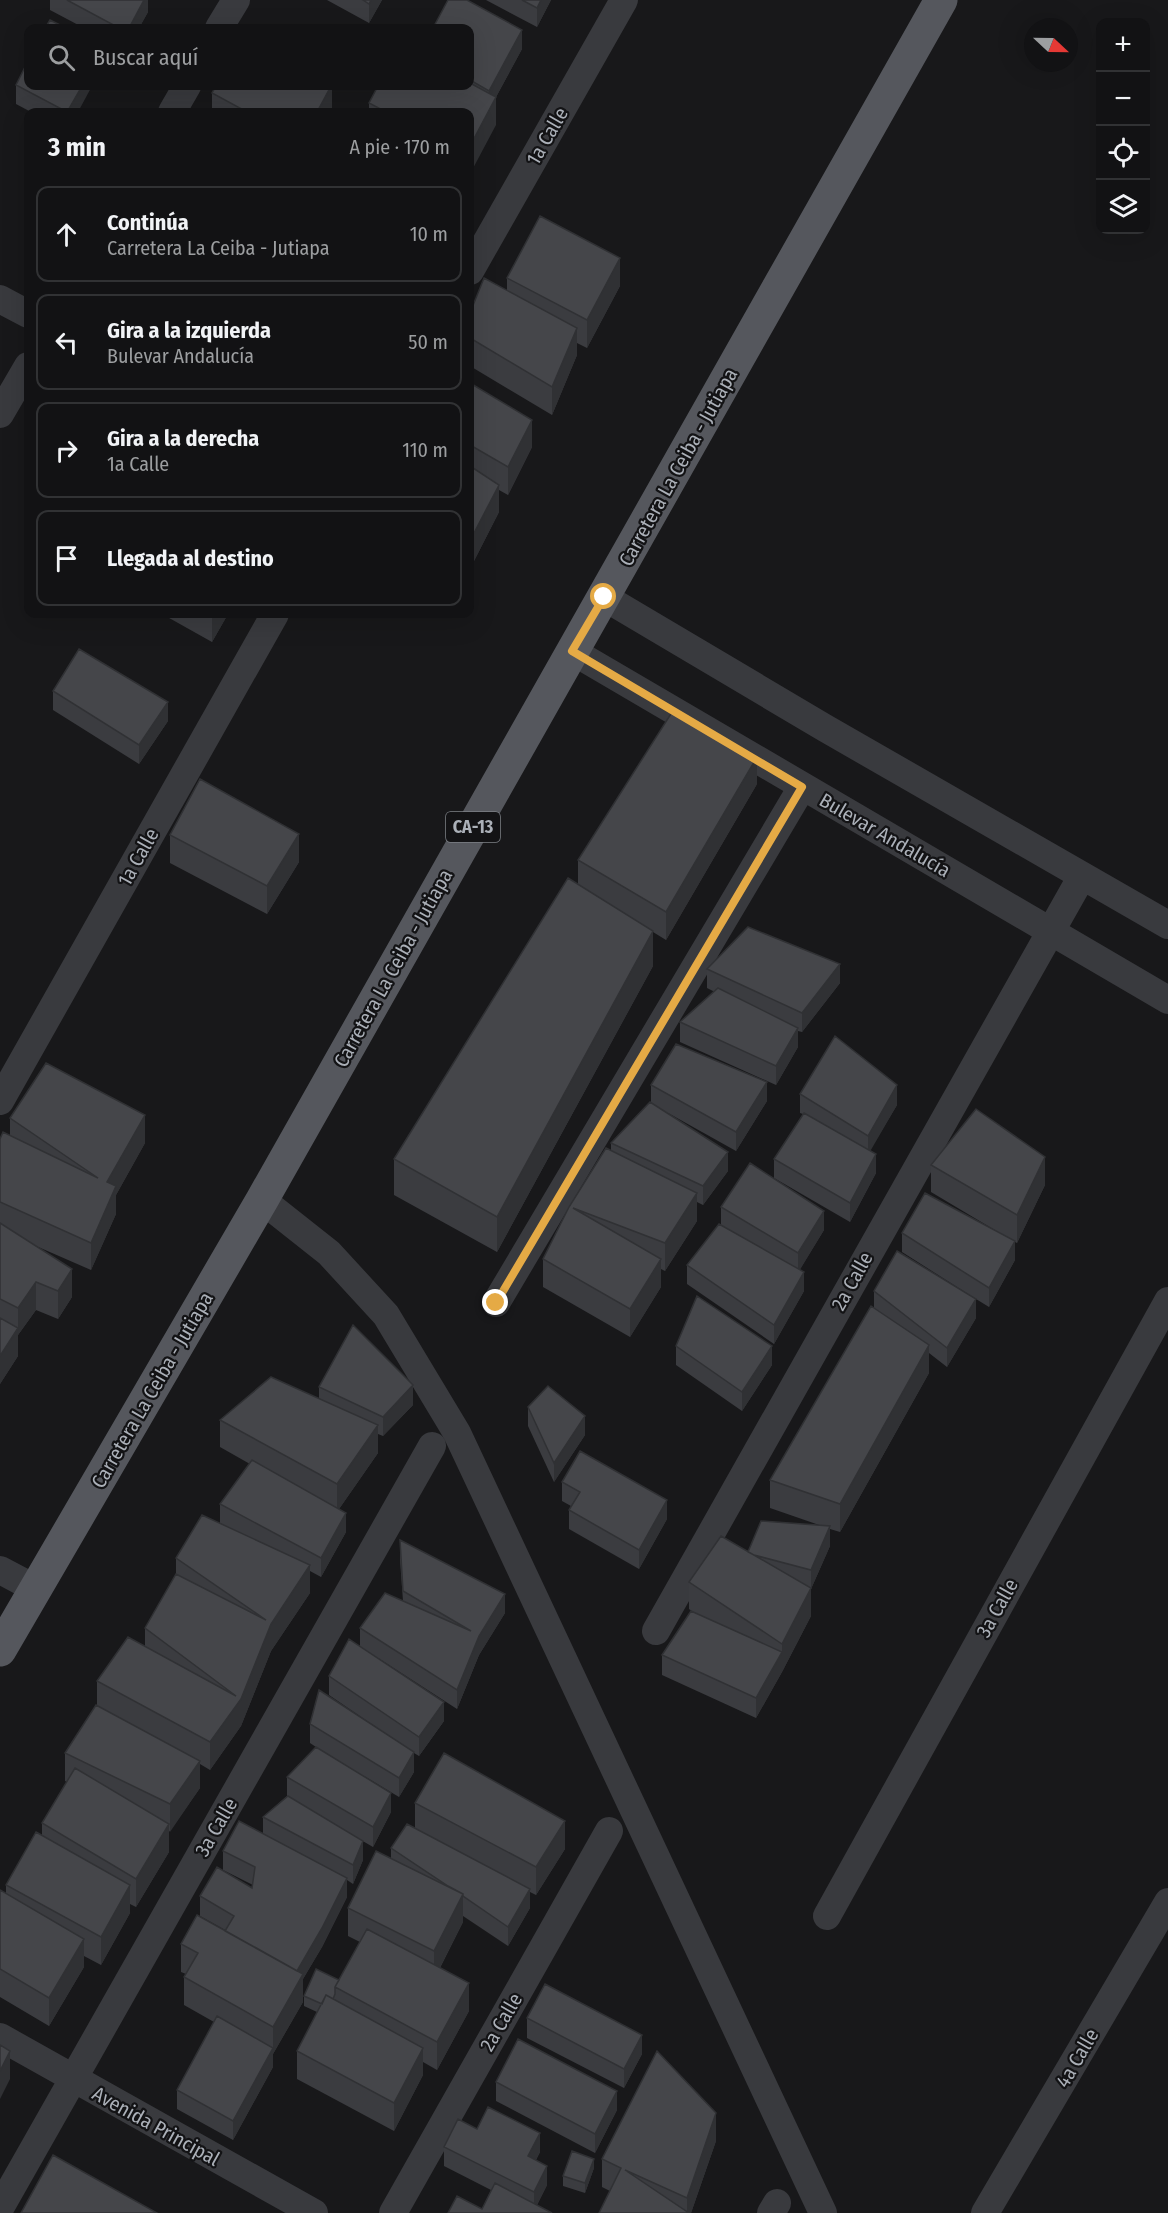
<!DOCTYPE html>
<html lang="es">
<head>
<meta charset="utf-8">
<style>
	:root { --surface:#121214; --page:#1b1b1d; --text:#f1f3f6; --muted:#9c9ea0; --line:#313234 }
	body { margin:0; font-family:"Fira Sans Condensed",sans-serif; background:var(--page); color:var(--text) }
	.controls { position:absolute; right:18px; top:18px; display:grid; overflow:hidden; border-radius:12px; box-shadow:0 6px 24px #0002 }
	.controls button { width:54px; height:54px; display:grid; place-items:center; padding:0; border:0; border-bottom:2px solid var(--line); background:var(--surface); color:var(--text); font:30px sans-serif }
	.compass { position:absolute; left:1024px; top:18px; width:54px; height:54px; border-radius:50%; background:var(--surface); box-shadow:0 6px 24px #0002; rotate:112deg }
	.stop { position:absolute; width:18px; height:18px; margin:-14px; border:4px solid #e5aa45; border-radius:50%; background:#fff }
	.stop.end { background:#e5aa45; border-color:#fff; box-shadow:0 2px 6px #0008 }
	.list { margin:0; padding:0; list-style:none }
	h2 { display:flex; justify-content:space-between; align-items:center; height:78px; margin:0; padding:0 24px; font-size:26px }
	h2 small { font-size:20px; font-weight:400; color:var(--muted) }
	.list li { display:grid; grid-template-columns:39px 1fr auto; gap:18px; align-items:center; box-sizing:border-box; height:96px; margin:0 12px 12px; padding:0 12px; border:2px solid var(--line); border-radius:12px }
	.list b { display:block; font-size:22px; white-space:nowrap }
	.list p { margin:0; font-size:20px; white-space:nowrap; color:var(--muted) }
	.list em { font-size:20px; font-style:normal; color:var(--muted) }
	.icon { flex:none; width:33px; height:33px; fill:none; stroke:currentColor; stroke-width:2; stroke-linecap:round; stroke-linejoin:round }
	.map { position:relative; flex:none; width:1168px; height:2213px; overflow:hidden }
	.search { position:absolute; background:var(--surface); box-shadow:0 6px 24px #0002; left:24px; top:24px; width:450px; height:66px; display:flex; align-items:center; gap:15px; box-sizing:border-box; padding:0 21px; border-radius:12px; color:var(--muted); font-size:22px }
	.panel { position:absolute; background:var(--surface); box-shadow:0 6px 24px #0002; left:24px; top:108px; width:450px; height:510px; border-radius:12px }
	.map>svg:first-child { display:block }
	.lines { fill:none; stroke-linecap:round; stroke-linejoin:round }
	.street { stroke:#393a3e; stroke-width:28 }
	.primary { stroke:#55575d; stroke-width:33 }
	.wall { fill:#3b3c40 }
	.shaded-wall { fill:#303134 }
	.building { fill:#45464a; stroke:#303134; stroke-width:1.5 }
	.route { stroke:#e5aa45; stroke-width:8 }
	.labels { text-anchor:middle; stroke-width:4.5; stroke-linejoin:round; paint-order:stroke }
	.shield { fill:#131315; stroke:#7d8187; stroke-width:1.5 }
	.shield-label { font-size:18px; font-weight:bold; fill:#abb0b8 }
	.street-label { font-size:20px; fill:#abb0b8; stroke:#131315 }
</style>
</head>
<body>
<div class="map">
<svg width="1168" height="2213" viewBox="0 0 1168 2213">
	<rect width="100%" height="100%" fill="#18181a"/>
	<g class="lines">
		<!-- street -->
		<path class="street" d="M 219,28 L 236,0
			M 172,112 L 187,86
			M 470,271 L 624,0
			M 0,299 L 28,314
			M 0,414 L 28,366
			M 604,597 L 825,728 L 1168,925
			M 572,651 L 1168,1000
			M 0,1101 L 275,614
			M 262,1200 L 329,1253 L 386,1315 L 457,1433 L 823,2213
			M 496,1303 L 802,787
			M 0,1570 L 36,1589
			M 656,1631 L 1082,876
			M 827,1916 L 1168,1301
			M 0,2037 L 314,2213
			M 0,2208 L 432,1446
			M 393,2213 L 609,1831
			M 771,2213 L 777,2203
			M 985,2213 L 1168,1902"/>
		<!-- primary -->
		<path class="primary" d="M 0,1650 L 262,1200 L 941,0"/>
	</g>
	<!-- wall -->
	<path class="wall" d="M 50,0 L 148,0 L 148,12 L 139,28 L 84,28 L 50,10 Z
		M 327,0 L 382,0 L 369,23 Z
		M 486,0 L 551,0 L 537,27 Z
		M 470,28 L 522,49 L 496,97 L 496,125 L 470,112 L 369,112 L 369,103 L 470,86 Z
		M 16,85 L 78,112 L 31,112 L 16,104 Z
		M 332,86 L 332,112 L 212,112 L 212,93 Z
		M 507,278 L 620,286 L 587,348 L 577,343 L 577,355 L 552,415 L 470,366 L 470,313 L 507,290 Z
		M 470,383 L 532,447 L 508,495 L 499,490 L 499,512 L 474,561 L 470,559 Z
		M 162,614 L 228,614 L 212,642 Z
		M 53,691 L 168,721 L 139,764 L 53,710 Z
		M 757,784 L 666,940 L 653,932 L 653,966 L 497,1252 L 394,1195 L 394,1159 L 578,884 L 578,860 Z
		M 170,835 L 299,862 L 267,914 L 170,863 Z
		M 707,969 L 840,983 L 802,1032 L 798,1031 L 798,1047 L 776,1085 L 680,1042 L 680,1022 L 715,992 L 707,988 Z
		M 651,1085 L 767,1101 L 736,1151 L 668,1113 L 728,1171 L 703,1205 L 697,1202 L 697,1221 L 665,1271 L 661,1269 L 661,1287 L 630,1337 L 543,1287 L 543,1259 L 611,1150 L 611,1143 L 651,1102 Z
		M 800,1094 L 897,1105 L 870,1150 L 876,1173 L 850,1222 L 774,1178 L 824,1230 L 800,1269 L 804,1291 L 774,1344 L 687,1284 L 687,1265 L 721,1225 L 721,1207 L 774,1178 L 774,1159 L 803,1114 L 800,1113 Z
		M 10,1118 L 145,1143 L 116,1195 L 116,1214 L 91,1270 L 36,1246 L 72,1297 L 58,1319 L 36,1310 L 18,1335 L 18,1356 L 0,1384 L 0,1139 L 10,1135 Z
		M 931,1165 L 1045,1185 L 1017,1243 L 1015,1242 L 1015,1260 L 989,1307 L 976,1299 L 976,1318 L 947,1367 L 929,1353 L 929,1373 L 840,1532 L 830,1529 L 830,1546 L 811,1589 L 811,1616 L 782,1672 L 756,1718 L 662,1675 L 662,1655 L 693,1612 L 689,1609 L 689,1582 L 748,1552 L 822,1526 L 770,1508 L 770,1480 L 874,1308 L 874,1291 L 968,1294 L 902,1252 L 902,1233 L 998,1232 L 931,1192 Z
		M 676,1346 L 772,1365 L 742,1411 L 676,1365 Z
		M 319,1387 L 413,1405 L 383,1436 L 378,1434 L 378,1453 L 339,1509 L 346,1532 L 321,1577 L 310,1571 L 310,1593 L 271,1651 L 241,1726 L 210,1770 L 200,1764 L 200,1788 L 169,1832 L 169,1852 L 136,1907 L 130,1904 L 130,1913 L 101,1965 L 84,1956 L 84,1967 L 49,2026 L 0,1997 L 0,1890 L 6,1894 L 6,1885 L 42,1836 L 42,1823 L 67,1782 L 65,1781 L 65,1753 L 97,1706 L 97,1681 L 145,1646 L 145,1628 L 176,1574 L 176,1558 L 227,1527 L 220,1523 L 220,1504 L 250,1464 L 220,1447 L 220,1420 L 319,1399 Z
		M 528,1407 L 585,1435 L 554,1482 L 528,1426 Z
		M 562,1482 L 667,1519 L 639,1569 L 569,1529 L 569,1510 L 571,1506 L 562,1501 Z
		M 400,1540 L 505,1613 L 479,1655 L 457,1709 L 378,1658 L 444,1721 L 419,1756 L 414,1753 L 414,1772 L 399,1797 L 364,1776 L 391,1812 L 373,1847 L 342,1829 L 363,1860 L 353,1884 L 347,1880 L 347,1897 L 322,1947 L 303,1979 L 303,2002 L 273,2054 L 273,2067 L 233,2140 L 177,2109 L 177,2090 L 214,2022 L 184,2005 L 184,1977 L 186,1974 L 181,1972 L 181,1944 L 225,1930 L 200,1916 L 200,1896 L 252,1888 L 253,1885 L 223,1870 L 223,1851 L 263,1834 L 263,1817 L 287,1796 L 287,1777 L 316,1747 L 310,1743 L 310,1724 L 399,1743 L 329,1695 L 329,1676 L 360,1646 L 360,1628 L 403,1601 L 400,1560 Z
		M 415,1803 L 565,1849 L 536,1895 L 530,1892 L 530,1908 L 508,1946 L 463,1916 L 463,1922 L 440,1968 L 469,2011 L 437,2070 L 423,2062 L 423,2075 L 394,2131 L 297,2079 L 297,2051 L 317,2012 L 304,2006 L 304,1996 L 339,1980 L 360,1942 L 348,1936 L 348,1908 L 391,1858 L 391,1848 L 415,1828 Z
		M 527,2018 L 642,2054 L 624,2088 L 527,2038 Z
		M 496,2082 L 617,2110 L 595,2153 L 496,2101 Z
		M 477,2129 L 540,2152 L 536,2160 L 547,2185 L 537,2205 L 482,2209 L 491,2190 L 444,2166 L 444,2147 Z
		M 716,2141 L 691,2213 L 610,2191 L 602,2187 L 602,2159 Z
		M 594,2168 L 585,2193 L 563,2186 L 563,2176 Z"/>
	<!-- shaded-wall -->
	<path class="shaded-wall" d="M 144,0 L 148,0 L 148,12 L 139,28 L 129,28 Z
		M 371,0 L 382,0 L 369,23 L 369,4 Z
		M 541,0 L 551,0 L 537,27 L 537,8 Z
		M 522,30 L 522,49 L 489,110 L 489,91 Z
		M 82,86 L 92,86 L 78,112 L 67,112 Z
		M 331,86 L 332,86 L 332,112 L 317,112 Z
		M 496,97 L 496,125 L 470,174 L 470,146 Z
		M 620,258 L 620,286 L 587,348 L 587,320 Z
		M 577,328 L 577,355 L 552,415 L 552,387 Z
		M 532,420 L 532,447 L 508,495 L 508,467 Z
		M 499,485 L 499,512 L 474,561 L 474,533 Z
		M 212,614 L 228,614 L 212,642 Z
		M 168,702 L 168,721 L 139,764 L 139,745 Z
		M 757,757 L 757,784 L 666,940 L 666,912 Z
		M 299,834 L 299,862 L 267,914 L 267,886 Z
		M 653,931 L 653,966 L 497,1252 L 497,1217 Z
		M 840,964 L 840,983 L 802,1032 L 802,1013 Z
		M 798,1028 L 798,1047 L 776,1085 L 776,1066 Z
		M 767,1082 L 767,1101 L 736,1151 L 736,1132 Z
		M 897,1085 L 897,1105 L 868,1155 L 868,1136 Z
		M 145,1115 L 145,1143 L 116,1195 L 116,1214 L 91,1270 L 91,1243 L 107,1182 Z
		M 728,1152 L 728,1171 L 703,1205 L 703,1186 Z
		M 876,1154 L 876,1173 L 850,1222 L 850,1203 Z
		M 1045,1157 L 1045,1185 L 1017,1243 L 1017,1215 Z
		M 697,1193 L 697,1221 L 665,1271 L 665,1243 Z
		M 824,1211 L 824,1230 L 798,1273 L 798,1253 Z
		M 1015,1241 L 1015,1260 L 989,1307 L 989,1288 Z
		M 661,1259 L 661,1287 L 630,1337 L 630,1309 Z
		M 72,1269 L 72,1297 L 58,1319 L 58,1291 Z
		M 804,1272 L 804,1291 L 774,1344 L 774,1325 Z
		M 36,1282 L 36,1310 L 18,1335 L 18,1356 L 0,1384 L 0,1356 L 18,1329 L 18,1308 Z
		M 976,1299 L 976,1318 L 947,1367 L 947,1348 Z
		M 929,1345 L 929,1373 L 840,1532 L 840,1504 Z
		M 772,1346 L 772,1365 L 742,1411 L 742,1392 Z
		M 413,1385 L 413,1405 L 383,1436 L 383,1417 Z
		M 585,1416 L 585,1435 L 554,1482 L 554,1463 Z
		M 378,1425 L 378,1453 L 337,1512 L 337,1484 Z
		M 667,1500 L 667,1519 L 639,1569 L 639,1550 Z
		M 346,1513 L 346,1532 L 321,1577 L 321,1558 Z
		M 830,1526 L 830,1546 L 811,1589 L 811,1616 L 782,1672 L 782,1644 L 811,1589 L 811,1570 Z
		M 310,1565 L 310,1593 L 271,1651 L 241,1726 L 210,1770 L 210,1742 L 271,1624 Z
		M 505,1594 L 505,1613 L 479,1655 L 457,1709 L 457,1690 L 479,1636 Z
		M 782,1652 L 782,1672 L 756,1718 L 756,1698 Z
		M 444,1702 L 444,1721 L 419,1756 L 419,1737 Z
		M 414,1752 L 414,1772 L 399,1797 L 399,1778 Z
		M 200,1761 L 200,1788 L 170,1832 L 170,1804 Z
		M 391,1793 L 391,1812 L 373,1847 L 373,1827 Z
		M 565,1821 L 565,1849 L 536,1895 L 536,1867 Z
		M 169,1824 L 169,1852 L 136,1907 L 136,1879 Z
		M 363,1841 L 363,1860 L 353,1884 L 353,1865 Z
		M 347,1878 L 347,1897 L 322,1947 L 303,1979 L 303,2002 L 273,2054 L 273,2067 L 233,2140 L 233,2121 L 273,2048 L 273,2027 L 294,1975 Z
		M 130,1885 L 130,1913 L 101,1965 L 101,1937 Z
		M 530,1889 L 530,1908 L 508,1946 L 508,1927 Z
		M 463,1894 L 463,1922 L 434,1979 L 434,1951 Z
		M 84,1939 L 84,1967 L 49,2026 L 49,1998 Z
		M 469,1983 L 469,2011 L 437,2070 L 437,2042 Z
		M 642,2035 L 642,2054 L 624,2088 L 624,2069 Z
		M 423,2048 L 423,2075 L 394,2131 L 394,2103 Z
		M 10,2051 L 10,2079 L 0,2099 L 0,2071 Z
		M 617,2091 L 617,2110 L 595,2153 L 595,2134 Z
		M 716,2113 L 716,2141 L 691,2213 L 687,2213 L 687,2198 Z
		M 540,2133 L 540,2152 L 528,2175 L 528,2156 Z
		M 594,2159 L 594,2168 L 585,2193 L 585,2183 Z
		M 547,2166 L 547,2185 L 534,2211 L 534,2192 Z"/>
	<!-- building -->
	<path class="building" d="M 67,0 L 144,0 L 129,28 L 119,28 Z
		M 363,0 L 371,0 L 369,4 Z
		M 448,0 L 467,0 L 522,30 L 489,91 L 470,80 L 470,28 L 433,28 Z
		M 522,0 L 541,0 L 537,8 Z
		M 50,20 L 66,28 L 45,28 Z
		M 28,61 L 28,86 L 82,86 L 67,112 L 16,85 Z
		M 470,83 L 496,97 L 470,146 L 470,112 L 386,112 L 369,103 L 378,86 L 470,86 Z
		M 216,86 L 331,86 L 317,112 L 247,112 L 212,93 Z
		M 540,216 L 620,258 L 587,320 L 507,278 Z
		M 484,278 L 577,328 L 552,387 L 470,338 L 470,313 Z
		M 470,383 L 532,420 L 508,467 L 470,445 Z
		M 470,466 L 499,485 L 474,533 L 470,531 Z
		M 79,649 L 168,702 L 139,745 L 53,691 Z
		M 674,709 L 757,757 L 666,912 L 578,860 Z
		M 200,779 L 299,834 L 267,886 L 170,835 Z
		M 568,878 L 653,931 L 497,1217 L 394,1159 Z
		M 748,927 L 840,964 L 802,1013 L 707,969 Z
		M 718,988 L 798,1028 L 776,1066 L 680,1022 Z
		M 835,1036 L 897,1085 L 868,1136 L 800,1094 Z
		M 676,1044 L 767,1082 L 736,1132 L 651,1085 Z
		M 46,1063 L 145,1115 L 107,1182 L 116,1186 L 91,1243 L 0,1202 L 0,1139 L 3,1132 L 98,1178 L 10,1118 Z
		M 650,1102 L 728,1152 L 703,1186 L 611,1143 Z
		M 976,1109 L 1045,1157 L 1017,1215 L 931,1165 Z
		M 804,1113 L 876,1154 L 850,1203 L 774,1159 Z
		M 606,1148 L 697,1193 L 665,1243 L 573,1208 L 661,1259 L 630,1309 L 543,1259 L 569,1207 Z
		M 750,1163 L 824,1211 L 798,1253 L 721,1207 Z
		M 925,1193 L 1015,1241 L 989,1288 L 902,1233 Z
		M 0,1223 L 72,1269 L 58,1291 L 36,1282 L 18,1308 L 0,1299 Z
		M 719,1224 L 804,1272 L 774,1325 L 687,1265 Z
		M 897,1251 L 976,1299 L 947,1348 L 874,1291 Z
		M 697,1296 L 772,1346 L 742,1392 L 676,1346 Z
		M 871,1306 L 929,1345 L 840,1504 L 770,1480 Z
		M 0,1318 L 18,1328 L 0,1356 Z
		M 353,1325 L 413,1385 L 383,1417 L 319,1387 Z
		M 271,1377 L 378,1425 L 337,1484 L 220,1420 Z
		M 548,1386 L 585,1416 L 554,1463 L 528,1407 Z
		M 580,1451 L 667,1500 L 639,1550 L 569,1510 L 580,1492 L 562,1482 Z
		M 252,1460 L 346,1513 L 321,1558 L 220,1504 Z
		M 202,1515 L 310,1565 L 271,1624 L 241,1699 L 210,1742 L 97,1681 L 128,1637 L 236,1696 L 145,1628 L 176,1574 L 266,1620 L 176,1558 Z
		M 761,1521 L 830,1526 L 811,1570 L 754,1555 L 748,1552 Z
		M 721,1536 L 811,1588 L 782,1644 L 689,1582 Z
		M 400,1540 L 505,1594 L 479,1636 L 457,1690 L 360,1628 L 385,1593 L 471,1631 L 403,1591 Z
		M 691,1611 L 782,1652 L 756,1698 L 662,1655 Z
		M 349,1639 L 444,1702 L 419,1737 L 329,1676 Z
		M 319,1690 L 414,1752 L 399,1778 L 310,1724 Z
		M 96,1705 L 200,1761 L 170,1804 L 65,1753 Z
		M 316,1747 L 391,1793 L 373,1827 L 287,1777 Z
		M 444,1753 L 565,1821 L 536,1867 L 415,1803 Z
		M 75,1768 L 169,1824 L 136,1879 L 42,1823 Z
		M 288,1796 L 363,1841 L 353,1865 L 263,1817 Z
		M 239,1821 L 347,1878 L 322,1928 L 297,1971 L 225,1931 L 234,1916 L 200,1896 L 217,1867 L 252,1888 L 255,1867 L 223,1851 Z
		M 407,1824 L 530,1889 L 508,1927 L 463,1896 L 463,1894 L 448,1886 L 391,1848 Z
		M 36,1832 L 130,1885 L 101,1937 L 6,1885 Z
		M 376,1851 L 463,1894 L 434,1951 L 348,1908 Z
		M 0,1890 L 84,1939 L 49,1998 L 0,1969 Z
		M 197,1915 L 303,1974 L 273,2027 L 184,1977 L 198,1953 L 181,1944 Z
		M 367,1929 L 469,1983 L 437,2042 L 335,1987 Z
		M 316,1969 L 339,1980 L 335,1987 L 335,1994 L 333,1999 L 326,1995 L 322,2004 L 304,1996 Z
		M 545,1984 L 642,2035 L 624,2069 L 527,2018 Z
		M 326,1995 L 423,2048 L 394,2103 L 297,2051 Z
		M 217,2016 L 273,2048 L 233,2121 L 177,2090 Z
		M 518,2039 L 617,2091 L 595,2134 L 496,2082 Z
		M 0,2045 L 10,2051 L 0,2071 Z
		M 657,2051 L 716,2113 L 687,2198 L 625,2170 L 689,2213 L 599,2213 L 621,2168 L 602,2159 Z
		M 488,2107 L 540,2133 L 528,2156 L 547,2166 L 534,2192 L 444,2147 L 458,2119 L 477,2129 Z
		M 572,2151 L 594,2159 L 585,2183 L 563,2176 Z
		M 53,2155 L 157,2213 L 21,2213 Z
		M 495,2183 L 552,2213 L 448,2213 L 457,2196 L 482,2209 Z"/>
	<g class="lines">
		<!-- route -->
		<path class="route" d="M 496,1303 L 802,787 L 572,651 L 604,597"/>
	</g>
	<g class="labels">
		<!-- shield labels -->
		<rect class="shield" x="446" y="812" width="54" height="30" rx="4.5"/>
		<g class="shield-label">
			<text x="473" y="833">CA-13</text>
		</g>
		<!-- street labels -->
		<g class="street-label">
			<text transform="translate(547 136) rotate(-60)" y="7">1a Calle</text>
			<text transform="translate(678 467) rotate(-61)" y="7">Carretera La Ceiba - Jutiapa</text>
			<text transform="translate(885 835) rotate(30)" y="7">Bulevar Andalucía</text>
			<text transform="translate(138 857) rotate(-61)" y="7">1a Calle</text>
			<text transform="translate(393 968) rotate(-61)" y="7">Carretera La Ceiba - Jutiapa</text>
			<text transform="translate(852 1281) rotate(-61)" y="7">2a Calle</text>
			<text transform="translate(152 1390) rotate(-60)" y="7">Carretera La Ceiba - Jutiapa</text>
			<text transform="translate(997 1608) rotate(-61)" y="7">3a Calle</text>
			<text transform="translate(216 1827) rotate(-60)" y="7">3a Calle</text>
			<text transform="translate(501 2022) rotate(-60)" y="7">2a Calle</text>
			<text transform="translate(1077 2058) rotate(-60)" y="7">4a Calle</text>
			<text transform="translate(156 2126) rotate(29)" y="7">Avenida Principal</text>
		</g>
	</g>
</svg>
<div class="controls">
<button>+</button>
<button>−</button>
<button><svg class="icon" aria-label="locate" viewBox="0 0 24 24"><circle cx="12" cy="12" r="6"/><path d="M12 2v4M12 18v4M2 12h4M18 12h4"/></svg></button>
<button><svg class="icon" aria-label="layers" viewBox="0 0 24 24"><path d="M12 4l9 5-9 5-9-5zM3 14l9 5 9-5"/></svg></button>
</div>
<svg class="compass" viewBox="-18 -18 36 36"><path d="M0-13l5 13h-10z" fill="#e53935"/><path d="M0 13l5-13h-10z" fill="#9c9ea0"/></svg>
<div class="stop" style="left:604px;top:597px"></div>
<div class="stop end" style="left:496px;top:1303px"></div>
<div class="search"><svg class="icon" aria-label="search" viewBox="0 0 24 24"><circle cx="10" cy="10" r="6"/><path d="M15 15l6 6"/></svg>Buscar aquí</div>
<section class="panel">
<h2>3 min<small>A pie · 170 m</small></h2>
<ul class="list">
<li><svg class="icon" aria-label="ahead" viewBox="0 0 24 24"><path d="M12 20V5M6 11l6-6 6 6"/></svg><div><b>Continúa</b><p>Carretera La Ceiba - Jutiapa</p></div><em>10 m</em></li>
<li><svg class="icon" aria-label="left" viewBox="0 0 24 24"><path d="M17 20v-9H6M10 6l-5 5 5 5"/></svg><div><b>Gira a la izquierda</b><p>Bulevar Andalucía</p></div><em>50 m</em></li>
<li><svg class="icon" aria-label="right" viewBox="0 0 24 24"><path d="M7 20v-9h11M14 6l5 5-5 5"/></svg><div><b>Gira a la derecha</b><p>1a Calle</p></div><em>110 m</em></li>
<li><svg class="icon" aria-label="arrive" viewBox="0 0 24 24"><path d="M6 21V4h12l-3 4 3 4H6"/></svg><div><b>Llegada al destino</b></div></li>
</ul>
</section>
</div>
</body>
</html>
